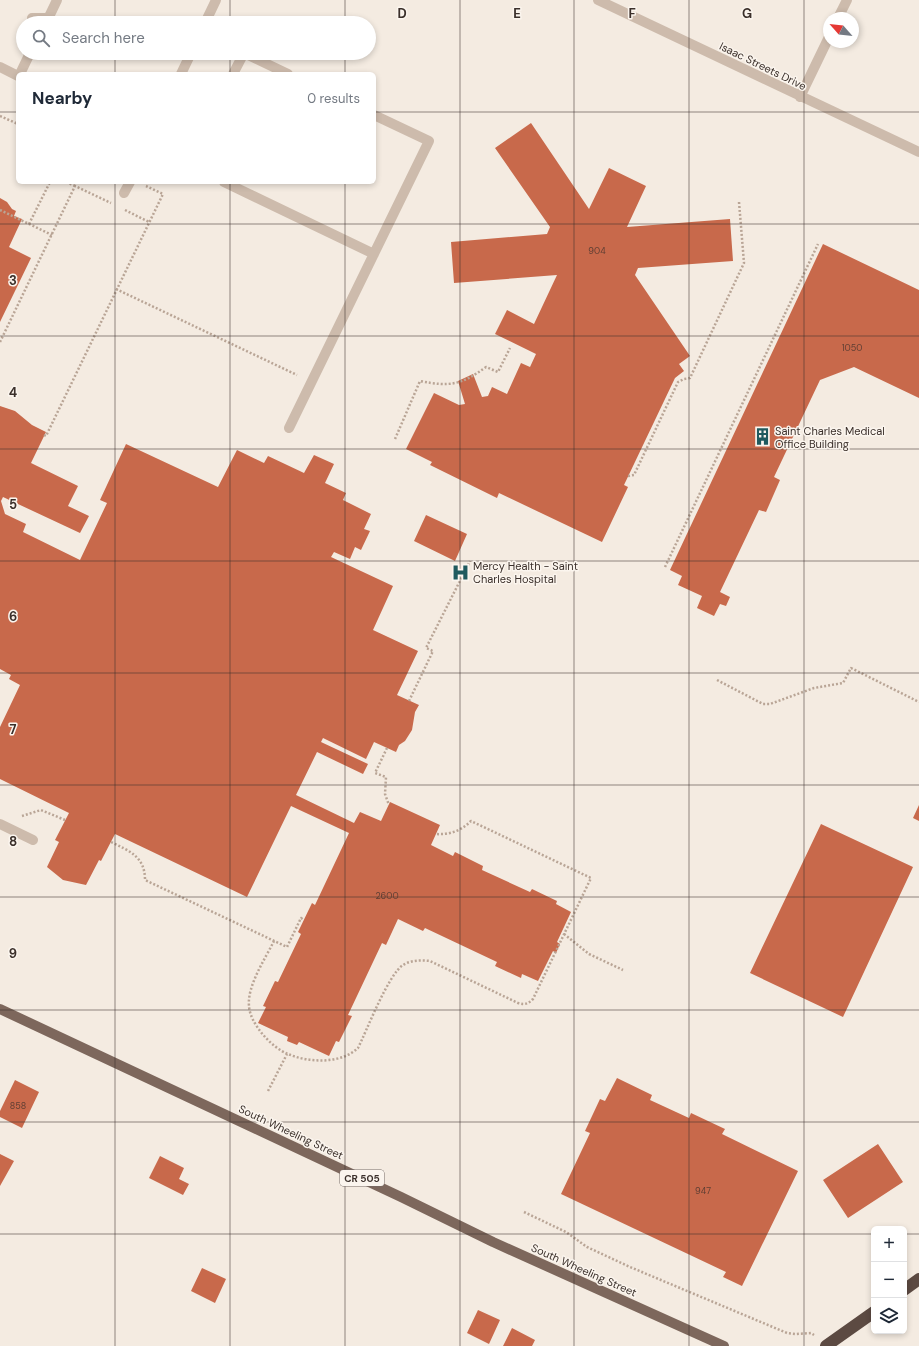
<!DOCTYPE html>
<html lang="en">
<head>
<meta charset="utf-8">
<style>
	:root { --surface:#fff; --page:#f2f2f3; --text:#1f2937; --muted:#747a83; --line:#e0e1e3 }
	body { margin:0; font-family:"DM Sans",sans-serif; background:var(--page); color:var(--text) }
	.controls { position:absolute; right:12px; bottom:12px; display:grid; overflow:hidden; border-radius:6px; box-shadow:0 2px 6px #0003 }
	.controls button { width:36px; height:36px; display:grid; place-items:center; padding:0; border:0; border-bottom:1px solid var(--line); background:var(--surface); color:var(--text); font:20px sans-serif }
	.compass { position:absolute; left:823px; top:12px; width:36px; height:36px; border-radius:50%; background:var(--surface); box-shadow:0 2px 6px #0003; rotate:297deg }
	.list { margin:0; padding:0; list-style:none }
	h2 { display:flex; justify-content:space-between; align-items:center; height:52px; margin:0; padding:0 16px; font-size:17px }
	h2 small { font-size:13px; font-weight:400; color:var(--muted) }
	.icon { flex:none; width:22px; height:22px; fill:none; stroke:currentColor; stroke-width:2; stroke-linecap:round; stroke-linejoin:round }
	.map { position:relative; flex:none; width:919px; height:1346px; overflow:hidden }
	.search { position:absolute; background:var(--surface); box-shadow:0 2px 6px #0003; left:16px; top:16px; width:360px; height:44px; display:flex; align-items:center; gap:10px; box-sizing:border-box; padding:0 14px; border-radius:22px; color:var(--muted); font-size:15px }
	.panel { position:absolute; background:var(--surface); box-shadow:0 2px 6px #0003; left:16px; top:72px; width:360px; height:112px; border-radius:6px }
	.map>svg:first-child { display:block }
	.building { fill:#c8694b }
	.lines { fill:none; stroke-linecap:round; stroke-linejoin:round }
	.path { stroke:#b9a596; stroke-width:2.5; stroke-dasharray:2 2; stroke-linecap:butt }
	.service { stroke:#cdbbac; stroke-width:10 }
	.tertiary { stroke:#cdbbac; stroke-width:10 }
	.primary { stroke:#7d675c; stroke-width:10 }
	.motorway { stroke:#5c4a42; stroke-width:12 }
	.grid { fill:none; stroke:#3b302b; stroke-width:1; stroke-opacity:0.55 }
	.labels { text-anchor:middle; stroke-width:3; stroke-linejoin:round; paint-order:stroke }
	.number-label { font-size:9px; fill:#5e3e33 }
	.shield { fill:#fbf5ee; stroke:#756b66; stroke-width:1 }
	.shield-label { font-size:10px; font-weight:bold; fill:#3b302b }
	.street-label { font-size:11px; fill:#3b302b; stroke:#fbf5ee }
	.poi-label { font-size:11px; fill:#3b302b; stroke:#fbf5ee; text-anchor:start }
	.grid-label { font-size:13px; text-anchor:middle; font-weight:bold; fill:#3b302b; stroke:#fbf5ee; stroke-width:3; stroke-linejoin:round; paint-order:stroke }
</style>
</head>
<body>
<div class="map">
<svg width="919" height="1346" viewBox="0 0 919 1346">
	<rect width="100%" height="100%" fill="#f4ebe1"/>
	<!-- building -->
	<path class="building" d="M 531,123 L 589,209 L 609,168 L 646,186 L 627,227 L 730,219 L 733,261 L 638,268 L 635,275 L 690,356 L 679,364 L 684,371 L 675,378 L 624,485 L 628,487 L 602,542 L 499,493 L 497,498 L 430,465 L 432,462 L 406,449 L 434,393 L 459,405 L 465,404 L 458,381 L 473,374 L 482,397 L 488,396 L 492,387 L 507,394 L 521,363 L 530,367 L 536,354 L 495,334 L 507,310 L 534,324 L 557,275 L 454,283 L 451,242 L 547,234 L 550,227 L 495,148 Z
		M 0,198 L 7,202 L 12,209 L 16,211 L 14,216 L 22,219 L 9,247 L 31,258 L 0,322 Z
		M 823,244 L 919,290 L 919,398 L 854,367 L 820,380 L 774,477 L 780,480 L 766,512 L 759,510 L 720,592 L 730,597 L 726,606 L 720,604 L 714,616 L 697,608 L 702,596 L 678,585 L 682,576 L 670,570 Z
		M 0,406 L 15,411 L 32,425 L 46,432 L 31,463 L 78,486 L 68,506 L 89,516 L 80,533 L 3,497 L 1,501 L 5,514 L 26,524 L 23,532 L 80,560 L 107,503 L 100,500 L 126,444 L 218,487 L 237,450 L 264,463 L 268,456 L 304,473 L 314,455 L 334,464 L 325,483 L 346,493 L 343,500 L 371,514 L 364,529 L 370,531 L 361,550 L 355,547 L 350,559 L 334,552 L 331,557 L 393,586 L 373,630 L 418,651 L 397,695 L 419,705 L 415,712 L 412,730 L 405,741 L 399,745 L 396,752 L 374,742 L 366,759 L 323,738 L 321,742 L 368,764 L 363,774 L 317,752 L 296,795 L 354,823 L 360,812 L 381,821 L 390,802 L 440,825 L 431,845 L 453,856 L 455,852 L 483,866 L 482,870 L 530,892 L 532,889 L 557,901 L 556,904 L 571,912 L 557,942 L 560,944 L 556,953 L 553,951 L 538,981 L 522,974 L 521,978 L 495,966 L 497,962 L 425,928 L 423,931 L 398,919 L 386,945 L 382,943 L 348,1015 L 352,1016 L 339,1042 L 336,1041 L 329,1056 L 299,1042 L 297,1045 L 287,1041 L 288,1037 L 258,1023 L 266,1007 L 263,1006 L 275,981 L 278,982 L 301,934 L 298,932 L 312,903 L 315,905 L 349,833 L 291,806 L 247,897 L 115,834 L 101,861 L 99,860 L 86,885 L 63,880 L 47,867 L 59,842 L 55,840 L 69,813 L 0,779 L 0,727 L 20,685 L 9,679 L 11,675 L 0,669 Z
		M 426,515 L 467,534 L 455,561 L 414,541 Z
		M 919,805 L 919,821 L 913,818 Z
		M 821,824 L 913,867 L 843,1017 L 750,973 Z
		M 617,1078 L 652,1095 L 650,1100 L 689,1118 L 691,1113 L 725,1129 L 722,1134 L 798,1171 L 742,1286 L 723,1277 L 726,1272 L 561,1194 L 590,1133 L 585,1131 L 600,1099 L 605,1101 Z
		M 15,1080 L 39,1092 L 22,1128 L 0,1117 L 0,1111 Z
		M 878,1144 L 903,1182 L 848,1218 L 823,1180 Z
		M 0,1154 L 14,1161 L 0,1186 Z
		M 160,1156 L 184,1168 L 179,1179 L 189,1184 L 183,1195 L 149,1178 Z
		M 202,1268 L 226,1279 L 215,1303 L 191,1291 Z
		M 478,1310 L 500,1320 L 489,1344 L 467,1333 Z
		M 512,1328 L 535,1340 L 532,1346 L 503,1346 Z"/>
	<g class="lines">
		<!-- path -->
		<path class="path" d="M 0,116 L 18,124
			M 66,182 L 75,186
			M 0,210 L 52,235
			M 125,210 L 149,222
			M 29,224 L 50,182
			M 116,289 L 297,375
			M 0,342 L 75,186 L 111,203
			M 44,435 L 46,436 L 163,194 L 146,186
			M 395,439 L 420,381 C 450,387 461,385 486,367 L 498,372 L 510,348
			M 628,476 L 634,475 L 678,382 L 684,379 L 690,378 L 744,263 L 739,202
			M 665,567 L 818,244
			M 717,680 L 763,704 L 770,704 L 814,688 L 843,683 L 851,668 L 919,702
			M 409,701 L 433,651 L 426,648 L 470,561
			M 387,748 L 375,773 L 386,777 L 385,794 L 389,805
			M 22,816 L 41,810 L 65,820
			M 111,842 C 129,851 145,856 145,880 L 287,947 L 301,918 L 304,920
			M 564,934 L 589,954 L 623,970
			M 274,941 C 265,959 247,986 249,1006 C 250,1024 272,1048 288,1054 C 309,1063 341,1064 358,1048 C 367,1030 388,975 403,965 C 411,960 421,960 430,961 L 518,1003 C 525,1005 528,1004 533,999 L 591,878 L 471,821 C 461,831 449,835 435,834
			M 268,1091 L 287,1054
			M 524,1212 L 566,1232 L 587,1247 L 630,1267 L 787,1333 L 795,1334 L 811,1333 L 814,1335"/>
		<!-- service -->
		<path class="service" d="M 32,18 L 48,18
			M 46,23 L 57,0
			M 205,23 L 216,0
			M 0,67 L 18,76
			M 20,74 L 30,53
			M 181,74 L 191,53
			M 233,74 L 244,53 L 288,74
			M 224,182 L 374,254
			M 124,193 L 130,182
			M 289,428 L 429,141 L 374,115
			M 0,824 L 33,840"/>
		<!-- tertiary -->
		<path class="tertiary" d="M 598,0 L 919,152
			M 838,18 L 847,0
			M 800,97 L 829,37"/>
		<!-- primary -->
		<path class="primary" d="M 0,1009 L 401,1197 L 493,1242 L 724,1346"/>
		<!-- motorway -->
		<path class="motorway" d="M 904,1290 L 919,1279
			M 826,1346 L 874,1312"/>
	</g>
	<!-- grid -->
	<path class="grid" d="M 115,0 L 115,23M 230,0 L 230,23M 345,0 L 345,23M 460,0 L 460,1346M 574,0 L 574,1346M 689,0 L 689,1346M 804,0 L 804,1346M 115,53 L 115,74M 230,53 L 230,74M 345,53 L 345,74M 0,112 L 18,112M 374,112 L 919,112M 115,182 L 115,1346M 230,182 L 230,1346M 345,182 L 345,1346M 0,224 L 919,224M 0,336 L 919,336M 0,449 L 919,449M 0,561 L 919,561M 0,673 L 919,673M 0,785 L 919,785M 0,897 L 919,897M 0,1010 L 919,1010M 0,1122 L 919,1122M 0,1234 L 874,1234M 904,1234 L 919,1234"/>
	<!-- icons -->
	<defs>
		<symbol id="building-bare" viewBox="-9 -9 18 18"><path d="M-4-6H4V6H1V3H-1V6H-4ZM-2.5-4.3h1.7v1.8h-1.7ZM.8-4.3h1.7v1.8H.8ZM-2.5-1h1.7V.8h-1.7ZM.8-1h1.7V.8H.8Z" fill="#1f5a5e" stroke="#fbf5ee" stroke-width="2.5" paint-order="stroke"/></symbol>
		<symbol id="hospital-bare" viewBox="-9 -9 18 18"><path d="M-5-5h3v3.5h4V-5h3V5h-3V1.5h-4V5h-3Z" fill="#1f5a5e" stroke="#fbf5ee" stroke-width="2.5" paint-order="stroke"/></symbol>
	</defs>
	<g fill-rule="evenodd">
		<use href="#building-bare" x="750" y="424" width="25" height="25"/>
		<use href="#hospital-bare" x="448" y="560" width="25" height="25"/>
	</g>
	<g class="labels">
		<!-- number labels -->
		<g class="number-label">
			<text x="597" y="254">904</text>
			<text x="852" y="351">1050</text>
			<text x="387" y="899">2600</text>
			<text x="18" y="1109">858</text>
			<text x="703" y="1194">947</text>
		</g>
		<!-- shield labels -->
		<rect class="shield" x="340" y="1170" width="44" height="16" rx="3"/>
		<g class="shield-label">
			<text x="362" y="1182">CR 505</text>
		</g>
		<!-- street labels -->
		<g class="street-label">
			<text transform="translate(763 66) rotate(26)" y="4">Isaac Streets Drive</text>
			<text transform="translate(291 1132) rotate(25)" y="4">South Wheeling Street</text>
			<text transform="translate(584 1270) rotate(24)" y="4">South Wheeling Street</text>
		</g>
		<!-- poi labels -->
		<g class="poi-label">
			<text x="775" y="435">Saint Charles Medical<tspan x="775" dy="13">Office Building</tspan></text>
			<text x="473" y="570">Mercy Health - Saint<tspan x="473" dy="13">Charles Hospital</tspan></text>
		</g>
	</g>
	<g class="grid-label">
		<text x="402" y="18">D</text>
		<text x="517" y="18">E</text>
		<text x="632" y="18">F</text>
		<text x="747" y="18">G</text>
		<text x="13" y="285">3</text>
		<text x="13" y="397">4</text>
		<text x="13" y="509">5</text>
		<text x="13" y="621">6</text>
		<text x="13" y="734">7</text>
		<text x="13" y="846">8</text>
		<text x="13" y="958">9</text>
	</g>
</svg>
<div class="controls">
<button>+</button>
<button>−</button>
<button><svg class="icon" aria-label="layers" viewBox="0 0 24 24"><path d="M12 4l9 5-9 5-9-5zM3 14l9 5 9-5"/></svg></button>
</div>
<svg class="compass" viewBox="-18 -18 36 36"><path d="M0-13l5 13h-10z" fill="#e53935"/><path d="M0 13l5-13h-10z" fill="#747a83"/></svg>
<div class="search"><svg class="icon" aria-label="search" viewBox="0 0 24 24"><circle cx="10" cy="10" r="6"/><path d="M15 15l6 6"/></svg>Search here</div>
<section class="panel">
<h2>Nearby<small>0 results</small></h2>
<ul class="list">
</ul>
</section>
</div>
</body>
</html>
